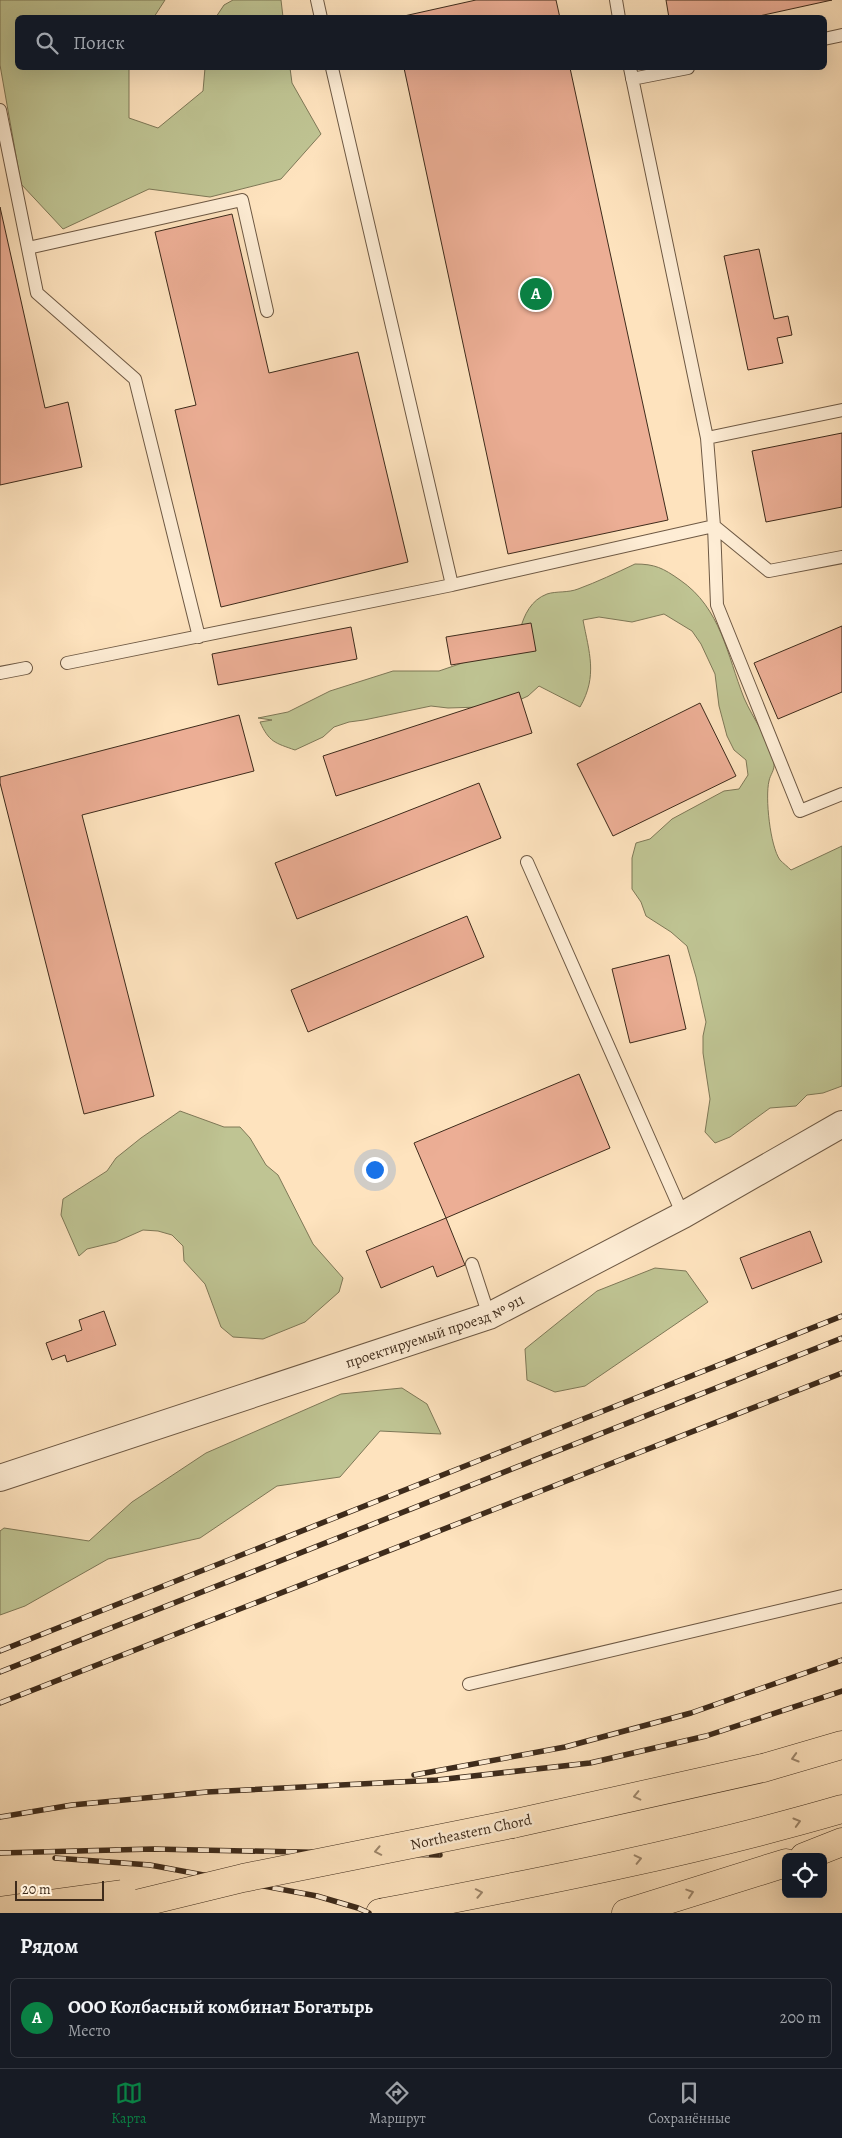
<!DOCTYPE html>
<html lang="ru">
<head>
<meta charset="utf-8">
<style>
	:root { --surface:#171b24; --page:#242831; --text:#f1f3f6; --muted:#9ea1a6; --line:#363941; --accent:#0b8043 }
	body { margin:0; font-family:Alegreya,serif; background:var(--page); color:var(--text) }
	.controls { position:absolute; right:15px; bottom:15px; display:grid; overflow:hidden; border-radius:8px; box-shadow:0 5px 20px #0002 }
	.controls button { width:45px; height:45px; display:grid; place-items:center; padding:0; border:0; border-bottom:1px solid var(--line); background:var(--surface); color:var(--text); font:25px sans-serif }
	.scale { position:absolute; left:15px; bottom:12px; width:89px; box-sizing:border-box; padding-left:5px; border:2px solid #3e2b1b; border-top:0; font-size:14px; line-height:18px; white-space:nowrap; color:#3e2b1b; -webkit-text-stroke:4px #feedd5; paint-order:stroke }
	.you { position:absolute; left:374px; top:1169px; width:18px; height:18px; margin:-12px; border:4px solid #fff; border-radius:50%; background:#1a73e8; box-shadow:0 0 0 8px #1a73e833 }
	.badge { display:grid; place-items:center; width:32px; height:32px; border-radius:50%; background:var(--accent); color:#fff; font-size:16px; font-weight:700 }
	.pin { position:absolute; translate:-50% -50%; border:2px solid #fff; box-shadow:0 1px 5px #0006 }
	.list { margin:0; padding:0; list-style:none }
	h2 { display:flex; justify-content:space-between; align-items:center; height:65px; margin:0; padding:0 20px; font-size:21px }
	h2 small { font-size:16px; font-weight:400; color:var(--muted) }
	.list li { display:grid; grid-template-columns:32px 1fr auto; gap:15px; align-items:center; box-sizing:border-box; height:80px; margin:0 10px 10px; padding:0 10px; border:1px solid var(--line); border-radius:8px }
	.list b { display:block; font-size:19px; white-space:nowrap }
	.list p { margin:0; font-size:16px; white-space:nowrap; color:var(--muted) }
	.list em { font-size:16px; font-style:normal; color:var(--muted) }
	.icon { flex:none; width:28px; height:28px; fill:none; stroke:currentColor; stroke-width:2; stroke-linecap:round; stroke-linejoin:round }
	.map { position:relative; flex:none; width:842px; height:1913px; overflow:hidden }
	.search { position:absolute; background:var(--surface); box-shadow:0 5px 20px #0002; left:15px; right:15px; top:15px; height:55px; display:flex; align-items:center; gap:12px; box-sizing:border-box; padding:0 18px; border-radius:8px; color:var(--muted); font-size:19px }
	.sheet { height:155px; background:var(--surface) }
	nav { display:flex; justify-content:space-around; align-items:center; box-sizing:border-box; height:70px; border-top:1px solid var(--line); background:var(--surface); font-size:14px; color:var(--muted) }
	nav a { display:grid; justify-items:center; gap:2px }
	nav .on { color:var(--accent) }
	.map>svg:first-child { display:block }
	.green { fill:#bfc493; stroke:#7e7857 }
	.building { fill:#ecae95; stroke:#3e2b1b }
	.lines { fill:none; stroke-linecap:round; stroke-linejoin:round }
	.lane-casing { stroke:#6e5944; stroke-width:14 }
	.street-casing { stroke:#6e5944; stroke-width:28 }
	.primary-casing { stroke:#3e2b1b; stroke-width:29 }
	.lane { stroke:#feedd5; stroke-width:12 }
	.street { stroke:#feedd5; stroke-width:26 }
	.primary { stroke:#fee3be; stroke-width:28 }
	.rail-casing { stroke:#3e2b1b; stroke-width:5.5 }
	.rail { stroke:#feedd5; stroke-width:4; stroke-dasharray:11; stroke-linecap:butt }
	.primary-bridge-casing { stroke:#3e2b1b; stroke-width:29; stroke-linecap:butt }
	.primary-bridge { stroke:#fee3be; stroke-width:28 }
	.oneway { stroke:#9e876c }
	.labels { text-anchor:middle; stroke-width:5; stroke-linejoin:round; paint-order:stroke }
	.street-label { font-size:15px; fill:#3e2b1b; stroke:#feedd5 }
</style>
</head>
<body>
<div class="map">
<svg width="842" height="1913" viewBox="0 0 842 1913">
	<rect width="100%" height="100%" fill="#fee3be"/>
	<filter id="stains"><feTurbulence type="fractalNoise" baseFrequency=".004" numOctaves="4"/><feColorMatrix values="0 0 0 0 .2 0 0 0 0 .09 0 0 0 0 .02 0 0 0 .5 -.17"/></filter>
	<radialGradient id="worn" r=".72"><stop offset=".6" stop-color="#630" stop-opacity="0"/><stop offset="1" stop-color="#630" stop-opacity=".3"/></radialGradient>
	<!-- green -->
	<path class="green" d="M 0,0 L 165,0 L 154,17 L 18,18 L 18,68 L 129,68 L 129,118 L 158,128 L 203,91 L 205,68 L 290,68 L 292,83 L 321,134 L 281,179 L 210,197 L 149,189 L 63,229 L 21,184 L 0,65 Z
		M 233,0 L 281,0 L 283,17 L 216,17 L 224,5 Z
		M 635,564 C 655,564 663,568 680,580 C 721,608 727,655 744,698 C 753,719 770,740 774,763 C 775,770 770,775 769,781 C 765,797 770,846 780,860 C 783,863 788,867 791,870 L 842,846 L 842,1086 L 823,1093 L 807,1095 L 796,1106 L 770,1108 L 730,1137 L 715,1143 L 705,1132 L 710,1099 L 703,1053 L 703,1036 L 706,1022 L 696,977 L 687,946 L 671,932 L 646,916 L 641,902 L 632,889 L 632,858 L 636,843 L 650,839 L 672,819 L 724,791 L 739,789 L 748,775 L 746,760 L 734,750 L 727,736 L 719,706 L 715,674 L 701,644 L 692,631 L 664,614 L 632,622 L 599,617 L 583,620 C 589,652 598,676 580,707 L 539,686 L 528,696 L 513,703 L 481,707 L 448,708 L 431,706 L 364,720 L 349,722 L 334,727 L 323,737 L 295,750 C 275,743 269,742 260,722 L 272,720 L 258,718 L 288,712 L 330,691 L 393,671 L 439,671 L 471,660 L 520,630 C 524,615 531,600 547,594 C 556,591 568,593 578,589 C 597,582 616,573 635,564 Z
		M 180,1111 L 224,1127 L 240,1127 L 250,1138 L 266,1165 L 278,1175 L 313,1244 L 343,1278 L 339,1292 L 305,1322 L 263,1339 L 233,1337 L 221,1327 L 205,1284 L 184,1261 L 183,1246 L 172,1235 L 158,1231 L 143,1230 L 116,1242 L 87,1249 L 79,1256 L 61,1215 L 63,1199 L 107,1171 L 116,1158 L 141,1138 Z
		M 655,1268 L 686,1271 L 708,1302 L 585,1386 L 555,1392 L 527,1380 L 525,1349 L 597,1291 Z
		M 402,1388 L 427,1404 L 441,1434 L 380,1431 L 340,1477 L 277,1486 L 200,1538 L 108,1559 L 25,1606 L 0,1615 L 0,1531 L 4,1528 L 89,1541 L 132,1502 L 206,1453 L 341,1394 Z"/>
	<!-- building -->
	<path class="building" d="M 476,0 L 556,0 L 560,18 L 395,18 Z
		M 666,0 L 832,0 L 750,18 L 669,18 Z
		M 404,68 L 570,68 L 668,520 L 508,554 Z
		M 0,207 L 45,408 L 68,402 L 82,467 L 0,485 Z
		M 232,214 L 269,373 L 358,352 L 408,562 L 221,607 L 175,410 L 196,405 L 155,232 Z
		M 759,249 L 774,319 L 788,316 L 792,335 L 777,338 L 783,363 L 748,370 L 724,256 Z
		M 842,433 L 842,507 L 766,522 L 752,451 Z
		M 531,623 L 536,651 L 451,665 L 446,637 Z
		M 842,626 L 842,692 L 778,719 L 754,663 Z
		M 351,627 L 357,659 L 218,685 L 212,654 Z
		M 519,692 L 532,733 L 336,796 L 323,756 Z
		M 700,703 L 736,776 L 613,836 L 577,764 Z
		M 239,715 L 254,771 L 82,815 L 154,1096 L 84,1114 L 0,783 L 0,777 Z
		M 479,783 L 501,838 L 297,919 L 275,863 Z
		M 467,916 L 484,957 L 308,1032 L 291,990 Z
		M 669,955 L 686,1029 L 630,1043 L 612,969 Z
		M 579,1074 L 610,1148 L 446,1218 L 414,1143 Z
		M 446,1218 L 465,1265 L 437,1277 L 433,1266 L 381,1288 L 366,1251 Z
		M 810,1231 L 822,1262 L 752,1289 L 740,1258 Z
		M 104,1311 L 116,1345 L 67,1362 L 65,1355 L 52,1360 L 46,1343 L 82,1330 L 79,1320 Z"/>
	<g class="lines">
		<defs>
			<path id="lane" d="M 317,0 L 321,18
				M 616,0 L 619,18
				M 824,39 L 842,35
				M 332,68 L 452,585 L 714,526 L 707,438
				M 630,68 L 707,438 L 842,410
				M 632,79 L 688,68
				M 0,110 L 37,293 L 135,379 L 199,637
				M 28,248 L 242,200 L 267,311
				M 714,526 L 717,605 L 800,811 L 842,794
				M 714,526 L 769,571 L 842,557
				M 67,663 L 452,585
				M 0,673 L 26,668
				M 527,862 L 683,1215
				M 472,1264 L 489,1316
				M 469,1684 L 842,1596"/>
			<g id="street">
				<path id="s1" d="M 0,1478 L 489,1316 L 683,1215 L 842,1124"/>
			</g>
			<path id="primary" d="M 512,1824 L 763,1768 L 842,1745
				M 804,1857 L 842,1842
				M 380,1913 C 535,1883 691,1853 842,1809
				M 626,1913 L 786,1863"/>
		</defs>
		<!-- lane casing -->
		<use href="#lane" class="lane-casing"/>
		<!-- street casing -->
		<use href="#street" class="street-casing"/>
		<!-- primary casing -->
		<use href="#primary" class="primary-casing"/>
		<!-- lane -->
		<use href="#lane" class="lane"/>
		<!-- street -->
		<use href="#street" class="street"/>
		<!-- primary -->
		<use href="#primary" class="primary"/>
		<defs>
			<path id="rail" d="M 0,1651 L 842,1316
				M 0,1672 L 842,1338
				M 0,1703 L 842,1373
				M 414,1775 L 565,1747 L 691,1713 L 842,1660
				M 0,1817 L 72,1805 L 207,1792 L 437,1780 L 590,1763 L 706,1736 L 842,1691
				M 0,1853 L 153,1849 L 440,1855
				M 55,1858 L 150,1865 L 317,1896 L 358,1908 L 369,1913"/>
		</defs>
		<!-- rail casing -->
		<use href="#rail" class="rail-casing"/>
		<!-- rail -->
		<use href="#rail" class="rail"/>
		<defs>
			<path id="primary-bridge" d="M 0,1911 L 122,1894
				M 99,1913 L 243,1878 L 512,1824"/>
		</defs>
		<!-- primary-bridge casing -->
		<use href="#primary-bridge" class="primary-bridge-casing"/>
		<!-- primary-bridge -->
		<use href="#primary-bridge" class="primary-bridge"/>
	</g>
	<!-- one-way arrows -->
	<defs><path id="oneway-chevron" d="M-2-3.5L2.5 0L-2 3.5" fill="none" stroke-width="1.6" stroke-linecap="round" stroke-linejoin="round" transform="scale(1.25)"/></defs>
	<g class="oneway">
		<use href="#oneway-chevron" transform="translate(795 1758) rotate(164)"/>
		<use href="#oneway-chevron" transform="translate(637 1796) rotate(167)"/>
		<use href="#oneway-chevron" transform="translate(797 1822) rotate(-16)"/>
		<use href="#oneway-chevron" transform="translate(378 1851) rotate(169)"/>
		<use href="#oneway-chevron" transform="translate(638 1859) rotate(-13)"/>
		<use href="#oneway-chevron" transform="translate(479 1893) rotate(-11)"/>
		<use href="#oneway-chevron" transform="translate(690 1893) rotate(-18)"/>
	</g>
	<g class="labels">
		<!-- street labels -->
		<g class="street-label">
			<text dy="5" stroke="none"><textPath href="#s1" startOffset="459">проектируемый проезд № 911</textPath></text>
			<text transform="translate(471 1832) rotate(-12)" y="5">Northeastern Chord</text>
		</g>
	</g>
	<rect width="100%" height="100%" filter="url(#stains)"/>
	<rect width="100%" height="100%" fill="url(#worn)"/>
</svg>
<div class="controls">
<button><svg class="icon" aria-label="locate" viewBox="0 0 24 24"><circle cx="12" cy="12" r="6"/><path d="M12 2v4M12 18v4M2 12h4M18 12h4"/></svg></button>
</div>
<div class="scale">20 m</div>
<div class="you"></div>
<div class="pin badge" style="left:536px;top:294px">A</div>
<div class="search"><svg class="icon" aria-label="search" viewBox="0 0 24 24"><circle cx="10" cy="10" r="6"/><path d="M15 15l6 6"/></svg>Поиск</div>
</div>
<section class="sheet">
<h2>Рядом<small></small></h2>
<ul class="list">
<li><span class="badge">A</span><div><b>ООО Колбасный комбинат Богатырь</b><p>Место</p></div><em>200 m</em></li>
</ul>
</section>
<nav>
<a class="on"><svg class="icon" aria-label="map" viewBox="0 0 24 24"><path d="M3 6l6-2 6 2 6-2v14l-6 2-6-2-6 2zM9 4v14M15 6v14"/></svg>Карта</a>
<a><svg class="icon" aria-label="directions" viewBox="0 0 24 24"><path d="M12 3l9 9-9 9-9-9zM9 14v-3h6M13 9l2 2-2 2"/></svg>Маршрут</a>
<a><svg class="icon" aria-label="saved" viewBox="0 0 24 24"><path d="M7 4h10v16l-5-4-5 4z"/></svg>Сохранённые</a>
</nav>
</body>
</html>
